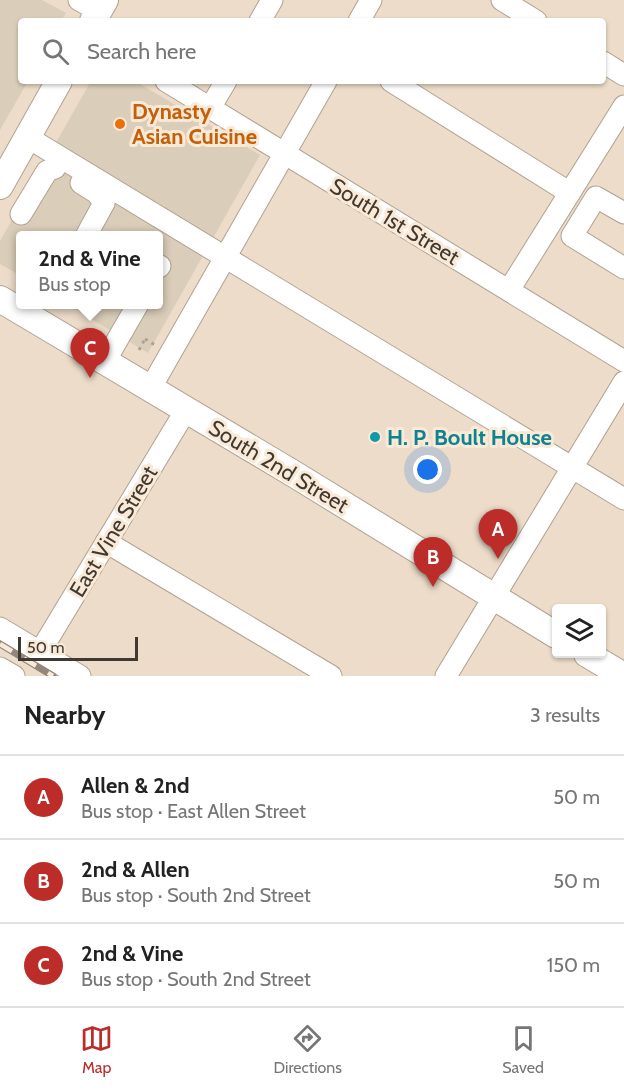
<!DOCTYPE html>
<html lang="en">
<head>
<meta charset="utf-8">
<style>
	:root { --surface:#fff; --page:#f6f6f6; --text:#222; --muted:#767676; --line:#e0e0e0; --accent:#bc2d2a }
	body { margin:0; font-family:Cabin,sans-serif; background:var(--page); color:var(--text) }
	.controls { position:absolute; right:18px; bottom:18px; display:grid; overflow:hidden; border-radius:6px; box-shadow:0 2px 4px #0004 }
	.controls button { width:54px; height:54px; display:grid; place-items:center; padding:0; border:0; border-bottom:2px solid var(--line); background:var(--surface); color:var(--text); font:30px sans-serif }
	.scale { position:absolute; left:18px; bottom:15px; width:120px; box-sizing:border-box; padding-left:6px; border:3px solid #3f3931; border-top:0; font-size:16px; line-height:21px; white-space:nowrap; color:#3f3931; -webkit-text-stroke:4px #f9e9d6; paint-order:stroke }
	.you { position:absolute; left:428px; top:470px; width:21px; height:21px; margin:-15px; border:4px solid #fff; border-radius:50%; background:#1a73e8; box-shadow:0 0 0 9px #1a73e833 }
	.badge { display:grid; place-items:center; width:39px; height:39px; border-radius:50%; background:var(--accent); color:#fff; font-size:20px; font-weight:700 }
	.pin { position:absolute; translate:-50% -50px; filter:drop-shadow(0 2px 3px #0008) }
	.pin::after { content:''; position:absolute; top:32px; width:21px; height:18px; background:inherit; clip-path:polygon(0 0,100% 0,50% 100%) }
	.popup { position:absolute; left:16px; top:231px; width:147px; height:78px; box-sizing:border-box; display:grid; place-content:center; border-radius:6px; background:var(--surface); filter:drop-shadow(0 2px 4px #0005); font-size:20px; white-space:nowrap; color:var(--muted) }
	.popup b { font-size:22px; color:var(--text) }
	.popup::after { content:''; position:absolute; left:50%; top:100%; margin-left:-12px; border:12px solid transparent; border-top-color:var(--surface) }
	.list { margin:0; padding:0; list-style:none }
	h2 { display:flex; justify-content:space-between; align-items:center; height:78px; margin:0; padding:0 24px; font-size:26px }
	h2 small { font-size:20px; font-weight:400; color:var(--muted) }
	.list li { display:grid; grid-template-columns:39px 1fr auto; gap:18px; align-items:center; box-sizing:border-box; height:84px; padding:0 24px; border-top:2px solid var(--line) }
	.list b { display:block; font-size:22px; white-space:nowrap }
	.list p { margin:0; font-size:20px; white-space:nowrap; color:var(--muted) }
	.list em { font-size:20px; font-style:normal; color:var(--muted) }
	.icon { flex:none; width:33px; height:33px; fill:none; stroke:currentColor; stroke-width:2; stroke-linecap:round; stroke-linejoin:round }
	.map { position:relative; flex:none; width:624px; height:676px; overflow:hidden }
	.search { position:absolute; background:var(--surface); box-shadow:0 2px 4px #0004; left:18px; right:18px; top:18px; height:66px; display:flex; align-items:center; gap:15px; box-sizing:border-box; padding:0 21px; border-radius:6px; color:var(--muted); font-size:22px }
	.sheet { height:330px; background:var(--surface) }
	nav { display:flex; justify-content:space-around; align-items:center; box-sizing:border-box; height:84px; border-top:2px solid var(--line); background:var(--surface); font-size:16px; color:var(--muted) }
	nav a { display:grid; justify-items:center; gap:3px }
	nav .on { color:var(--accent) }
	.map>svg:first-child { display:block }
	.commercial { fill:#dacdb9 }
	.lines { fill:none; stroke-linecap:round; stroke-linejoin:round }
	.minor-casing { stroke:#b1a290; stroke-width:23 }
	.major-casing { stroke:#b1a290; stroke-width:28 }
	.path { stroke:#aea192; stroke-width:3; stroke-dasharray:3 4.5; stroke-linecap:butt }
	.minor { stroke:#fff; stroke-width:21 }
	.major { stroke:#fff; stroke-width:26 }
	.rail-casing { stroke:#918679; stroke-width:7 }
	.rail { stroke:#f9e9d6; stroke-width:4.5; stroke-dasharray:14; stroke-linecap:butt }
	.food-dot { fill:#e8710a; stroke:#f9e9d6; stroke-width:2 }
	.culture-dot { fill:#0f9aa8; stroke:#f9e9d6; stroke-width:2 }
	.labels { text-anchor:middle; stroke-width:6; stroke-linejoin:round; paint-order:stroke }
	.food-label { font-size:22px; font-weight:bold; fill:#c56008; stroke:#f9e9d6; text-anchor:start }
	.street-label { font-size:22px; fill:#3f3931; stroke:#f9e9d6 }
	.culture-label { font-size:22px; font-weight:bold; fill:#0d838f; stroke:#f9e9d6; text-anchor:start }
</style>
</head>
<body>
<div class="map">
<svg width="624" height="676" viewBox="0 0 624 676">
	<rect width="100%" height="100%" fill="#ecdcc9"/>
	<!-- commercial -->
	<path class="commercial" d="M 0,0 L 42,0 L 66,13 L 61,21 L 21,21 L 21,81 L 28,81 L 0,130 Z
		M 91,81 L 135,81 L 260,155 L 148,353 L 68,305 L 159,304 L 159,236 L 21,236 L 21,276 L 0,264 L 0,241 Z"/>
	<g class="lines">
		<defs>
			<path id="minor" d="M 79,0 L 99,11
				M 502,0 L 536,21
				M 260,21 L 272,0
				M 359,21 L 371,0
				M 603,62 L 624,75
				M 166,81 L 624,361
				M 391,81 L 570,193
				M 210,108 L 226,81
				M 27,137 L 624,499
				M 81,183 L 97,193 L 104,203 L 86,236
				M 624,213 L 596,197 L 572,236 L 624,268
				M 21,214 L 47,171 L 55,168
				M 159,267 L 160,266
				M 509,290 L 624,106
				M 104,363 L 138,304
				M 150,389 L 326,81
				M 106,542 L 331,676
				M 0,628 L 80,676
				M 40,652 L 186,410
				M 0,668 L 14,676
				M 446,676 L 624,382"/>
			<path id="major" d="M 93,21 L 105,0
				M 0,186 L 59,81
				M 0,299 L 294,474 L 556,635
				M 587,654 L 624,676"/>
		</defs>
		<!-- minor casing -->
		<use href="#minor" class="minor-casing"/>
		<!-- major casing -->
		<use href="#major" class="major-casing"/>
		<!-- path -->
		<path class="path" d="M 145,339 L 155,345
			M 139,350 L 146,337"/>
		<!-- minor -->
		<use href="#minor" class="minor"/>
		<!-- major -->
		<use href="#major" class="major"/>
		<defs>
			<path id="rail" d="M 0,644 L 53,676"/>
		</defs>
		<!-- rail casing -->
		<use href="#rail" class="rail-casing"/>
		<!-- rail -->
		<use href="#rail" class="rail"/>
	</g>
	<!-- markers -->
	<circle class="food-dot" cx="120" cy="124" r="6"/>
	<circle class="culture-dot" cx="375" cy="437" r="6"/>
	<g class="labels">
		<!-- food labels -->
		<g class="food-label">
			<text x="132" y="119">Dynasty<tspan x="132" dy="25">Asian Cuisine</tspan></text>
		</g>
		<!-- street labels -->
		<g class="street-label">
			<text transform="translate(395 221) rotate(31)" y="8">South 1st Street</text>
			<text transform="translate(279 466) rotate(31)" y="8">South 2nd Street</text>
			<text transform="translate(113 531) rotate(-59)" y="8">East Vine Street</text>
		</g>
		<!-- culture labels -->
		<g class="culture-label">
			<text x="387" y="445">H. P. Boult House</text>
		</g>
	</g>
</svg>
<div class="controls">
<button><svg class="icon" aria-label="layers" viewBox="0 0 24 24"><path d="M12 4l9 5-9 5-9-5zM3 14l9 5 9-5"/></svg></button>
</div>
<div class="scale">50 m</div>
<div class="you"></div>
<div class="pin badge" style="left:498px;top:559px">A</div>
<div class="pin badge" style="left:433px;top:587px">B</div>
<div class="pin badge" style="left:90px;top:378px">C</div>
<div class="popup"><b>2nd &amp; Vine</b>Bus stop</div>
<div class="search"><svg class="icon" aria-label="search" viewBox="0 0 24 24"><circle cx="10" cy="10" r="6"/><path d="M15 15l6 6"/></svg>Search here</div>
</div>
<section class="sheet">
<h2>Nearby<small>3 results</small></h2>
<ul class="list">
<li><span class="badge">A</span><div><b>Allen &amp; 2nd</b><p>Bus stop · East Allen Street</p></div><em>50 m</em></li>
<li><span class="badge">B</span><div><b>2nd &amp; Allen</b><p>Bus stop · South 2nd Street</p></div><em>50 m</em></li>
<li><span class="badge">C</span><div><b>2nd &amp; Vine</b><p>Bus stop · South 2nd Street</p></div><em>150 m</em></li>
</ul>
</section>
<nav>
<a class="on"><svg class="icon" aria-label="map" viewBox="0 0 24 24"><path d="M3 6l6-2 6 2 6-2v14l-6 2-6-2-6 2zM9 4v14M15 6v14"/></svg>Map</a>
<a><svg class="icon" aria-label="directions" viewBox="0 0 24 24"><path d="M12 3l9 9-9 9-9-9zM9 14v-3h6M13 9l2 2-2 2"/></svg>Directions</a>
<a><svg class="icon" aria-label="saved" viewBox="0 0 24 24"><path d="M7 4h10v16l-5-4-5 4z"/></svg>Saved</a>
</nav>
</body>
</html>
